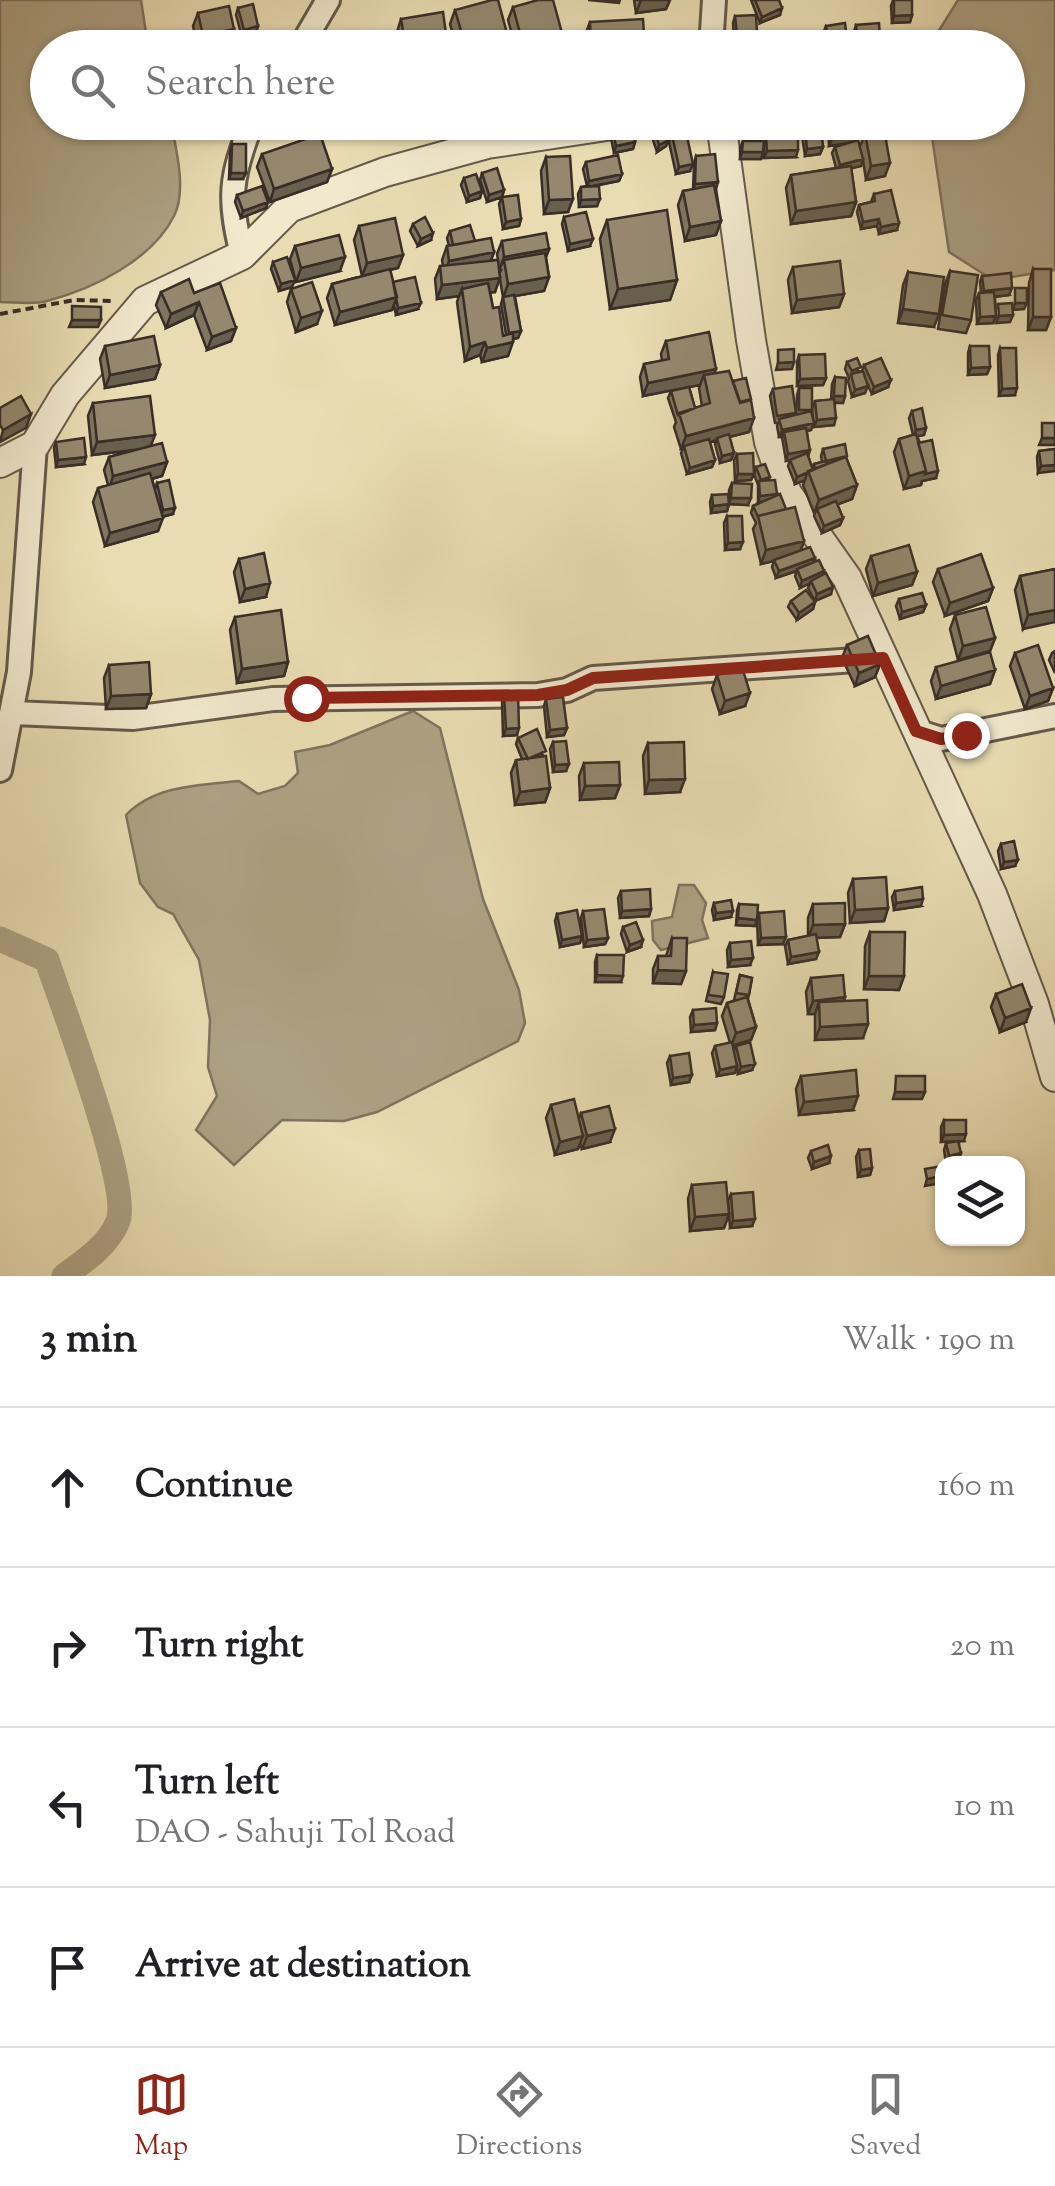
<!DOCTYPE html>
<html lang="en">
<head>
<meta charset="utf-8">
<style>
	:root { --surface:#fff; --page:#f6f6f6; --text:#202124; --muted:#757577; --line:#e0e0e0; --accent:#8f2418 }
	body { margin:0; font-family:"Sorts Mill Goudy",serif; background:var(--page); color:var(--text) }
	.controls { position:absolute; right:30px; bottom:30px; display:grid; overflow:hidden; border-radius:20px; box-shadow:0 2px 8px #0004 }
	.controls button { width:90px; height:90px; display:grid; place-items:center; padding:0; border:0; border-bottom:2px solid var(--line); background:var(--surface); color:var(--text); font:50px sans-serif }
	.stop { position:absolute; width:30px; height:30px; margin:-22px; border:8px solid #8f2418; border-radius:50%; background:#fff }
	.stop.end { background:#8f2418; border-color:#fff; box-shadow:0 2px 10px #0008 }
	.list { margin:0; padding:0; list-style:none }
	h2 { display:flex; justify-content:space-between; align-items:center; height:130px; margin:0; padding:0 40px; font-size:42px }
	h2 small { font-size:32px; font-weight:400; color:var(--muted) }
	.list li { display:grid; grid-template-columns:65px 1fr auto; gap:30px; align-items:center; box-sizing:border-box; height:160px; padding:0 40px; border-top:2px solid var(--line) }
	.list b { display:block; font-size:38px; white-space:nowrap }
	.list p { margin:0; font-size:32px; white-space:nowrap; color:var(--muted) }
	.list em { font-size:32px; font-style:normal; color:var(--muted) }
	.icon { flex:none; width:55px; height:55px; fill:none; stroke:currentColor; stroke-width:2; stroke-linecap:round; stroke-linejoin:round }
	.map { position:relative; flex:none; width:1055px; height:1276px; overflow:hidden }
	.search { position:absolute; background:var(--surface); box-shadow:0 2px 8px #0004; left:30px; right:30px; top:30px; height:110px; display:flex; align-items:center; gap:25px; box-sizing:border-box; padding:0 35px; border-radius:55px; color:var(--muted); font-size:38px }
	.sheet { height:770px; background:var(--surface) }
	nav { display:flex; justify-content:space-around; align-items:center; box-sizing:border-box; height:140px; border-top:2px solid var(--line); background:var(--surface); font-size:28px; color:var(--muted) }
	nav a { display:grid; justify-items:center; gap:5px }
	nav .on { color:var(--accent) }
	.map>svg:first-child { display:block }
	.water { fill:#ada183; stroke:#7f735e; stroke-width:2.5 }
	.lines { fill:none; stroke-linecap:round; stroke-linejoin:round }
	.canal { stroke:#ada183; stroke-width:25 }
	.minor-casing { stroke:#655a4a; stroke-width:28 }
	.tertiary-casing { stroke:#655a4a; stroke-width:32 }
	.path { stroke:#392e27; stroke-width:4; stroke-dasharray:8 5; stroke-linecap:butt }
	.minor { stroke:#f1e8cd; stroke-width:22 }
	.tertiary { stroke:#f1e8cd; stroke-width:28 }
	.wall { fill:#80755f; stroke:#392e27; stroke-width:2.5; fill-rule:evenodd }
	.shaded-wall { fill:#685f4e; stroke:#392e27; stroke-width:2.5 }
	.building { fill:#95886f; stroke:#392e27; stroke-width:2.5 }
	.route { stroke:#8f2418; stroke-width:12 }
</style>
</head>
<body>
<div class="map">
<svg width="1055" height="1276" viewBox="0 0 1055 1276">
	<rect width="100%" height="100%" fill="#e9dcb2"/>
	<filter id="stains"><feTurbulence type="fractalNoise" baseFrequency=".002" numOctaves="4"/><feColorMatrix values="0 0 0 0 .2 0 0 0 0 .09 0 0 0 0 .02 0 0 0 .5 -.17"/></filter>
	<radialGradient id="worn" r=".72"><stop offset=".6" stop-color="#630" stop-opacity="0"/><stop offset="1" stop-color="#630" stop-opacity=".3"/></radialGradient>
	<!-- water -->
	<path class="water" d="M 0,0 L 141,0 L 146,33 L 157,47 L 48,48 L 48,122 L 171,123 C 176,148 187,191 174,216 C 152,260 93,289 47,301 C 33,305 15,302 0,302 Z
		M 958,0 L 1055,0 L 1055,270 L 993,280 L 949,252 L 930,123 L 1008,122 L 1008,48 L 928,48 Z
		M 413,711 L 440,728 L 483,899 L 519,990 L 525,1023 L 518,1041 L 377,1112 L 344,1121 L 282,1120 L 234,1165 L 196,1130 L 217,1096 L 208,1067 L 210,1020 L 199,960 L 173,914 L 158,907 L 140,883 L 126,815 C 155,785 200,785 239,781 L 258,794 L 285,786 L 298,773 L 295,752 L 330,745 Z
		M 679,885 L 694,885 L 706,903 L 702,920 L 708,938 L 661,950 L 653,940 L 652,921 L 672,917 Z"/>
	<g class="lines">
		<!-- canal -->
		<path class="canal" d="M 0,939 L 47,960 C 62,1006 131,1186 118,1221 C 109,1245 83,1262 64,1276"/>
		<defs>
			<path id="minor" d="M 300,48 L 328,0
				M 711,48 L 714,0
				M 242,255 C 228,198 230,178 252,122
				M 13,713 L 133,718 L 273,699 L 538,695 L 567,690 L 593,678 L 870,659
				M 916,731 L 941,739 L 1055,716
				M 0,770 L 19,672 L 35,445"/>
			<path id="tertiary" d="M 721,122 L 751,340 L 769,442 L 787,493 L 847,578 L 992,894 L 1034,1004 L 1055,1077
				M 0,463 L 35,445 L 65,395 L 145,301 L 242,255 L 289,208 L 385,172 L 487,144 L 633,122"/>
		</defs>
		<!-- minor casing -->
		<use href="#minor" class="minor-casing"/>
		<!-- tertiary casing -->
		<use href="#tertiary" class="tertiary-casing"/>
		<!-- path -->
		<path class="path" d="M 0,314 L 74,300 L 113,301"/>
		<!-- minor -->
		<use href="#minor" class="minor"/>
		<!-- tertiary -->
		<use href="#tertiary" class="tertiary"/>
	</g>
	<!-- wall -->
	<path class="wall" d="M 634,0 L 670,0 L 666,9 L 636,13 Z
		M 751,0 L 779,0 L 780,15 L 760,23 Z
		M 893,0 L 912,15 L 910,22 L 892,23 L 891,6 Z
		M 513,7 L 565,44 L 564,48 L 516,48 L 508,20 Z
		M 238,8 L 258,26 L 256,33 L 242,37 L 236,15 Z
		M 455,10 L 511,48 L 457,48 L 450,24 Z
		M 198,13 L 229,43 L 207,48 L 198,48 L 193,26 Z
		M 735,16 L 757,33 L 754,40 L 734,41 L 733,23 Z
		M 401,19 L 448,48 L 399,48 L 397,32 Z
		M 590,22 L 644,43 L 649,48 L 586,48 L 585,35 Z
		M 856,25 L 879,41 L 885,48 L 855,47 L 854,32 Z
		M 826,26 L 848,48 L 784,48 L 786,41 L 803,40 L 805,34 L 822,36 Z
		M 649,122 L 666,122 L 666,146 L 657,152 L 648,125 Z
		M 787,122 L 820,122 L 823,147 L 820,154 L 805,156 L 801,129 L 803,124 L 787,125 Z
		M 828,122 L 856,122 L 857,136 L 856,141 L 860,146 L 866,133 L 864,133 L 864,122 L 897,122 L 895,132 L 885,132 L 885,176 L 866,180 L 863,160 L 861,166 L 851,168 L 856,202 L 851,216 L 791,224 L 786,188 L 791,175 L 836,168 L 832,153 L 835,147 L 844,144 L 829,146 Z
		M 613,131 L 635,142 L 633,149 L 614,153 L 611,138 Z
		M 672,135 L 690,171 L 676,174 L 669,142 Z
		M 766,136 L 796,157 L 764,158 L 764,144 L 761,159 L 740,159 L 740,148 L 743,141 L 764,143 Z
		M 232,144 L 243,179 L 229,179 L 230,151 Z
		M 262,154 L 332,169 L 327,182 L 270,202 L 257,167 Z
		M 696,156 L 716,189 L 721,221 L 716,235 L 685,241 L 678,205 L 683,191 L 693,190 L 694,163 Z
		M 546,157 L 568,212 L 544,214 L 541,171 Z
		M 586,162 L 622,174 L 619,181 L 595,186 L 597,206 L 579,207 L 578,194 L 581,187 L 587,186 L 583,169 Z
		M 482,173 L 504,190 L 502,197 L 521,219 L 519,226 L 503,229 L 499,204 L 502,197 L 487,202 L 480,180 Z
		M 464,178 L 482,191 L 480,198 L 467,202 L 461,185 Z
		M 874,194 L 897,230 L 879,234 L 877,226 L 861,229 L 857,212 L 859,205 L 871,202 Z
		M 237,195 L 266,208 L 241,218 L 235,202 Z
		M 564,217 L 590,246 L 568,251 L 562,224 Z
		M 607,220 L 677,280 L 670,300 L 610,309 L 600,239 Z
		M 413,224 L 431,240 L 418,246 L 410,231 Z
		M 359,226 L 403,255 L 398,268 L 390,270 L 393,282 L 418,309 L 396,315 L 394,306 L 392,310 L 335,325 L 327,298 L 332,284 L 362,276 L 354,240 Z
		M 450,231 L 475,241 L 494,252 L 491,260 L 498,260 L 497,254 L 502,241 L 549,249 L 546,257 L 549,277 L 544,291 L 515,296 L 521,331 L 518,338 L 513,339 L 508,356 L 482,362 L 480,355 L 465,361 L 457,302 L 459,296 L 437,299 L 435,279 L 440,266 L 443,266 L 442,260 L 447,246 L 449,246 L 447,238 ZM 499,270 L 501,270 L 499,274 L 503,297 L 501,304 L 506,335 L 503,336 L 493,308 L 490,292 L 495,292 Z
		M 295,246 L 340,271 L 296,282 L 290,259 Z
		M 273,262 L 292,287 L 279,291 L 271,269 Z
		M 793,267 L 844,294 L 839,307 L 792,313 L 788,280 Z
		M 1033,269 L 1051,317 L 1046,330 L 1028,330 L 1029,283 Z
		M 950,271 L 971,320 L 966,333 L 938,329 L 945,284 Z
		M 908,272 L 934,327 L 898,323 L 903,285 Z
		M 982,276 L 1009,295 L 995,297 L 996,316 L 993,323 L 977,324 L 976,300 L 979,293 L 981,293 L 980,282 Z
		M 291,289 L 317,324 L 296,332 L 287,302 Z
		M 161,292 L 194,293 L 236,328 L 231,341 L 207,350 L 194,315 L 166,328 L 156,305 Z
		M 666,341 L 715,373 L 733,381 L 750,401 L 749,432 L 729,437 L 734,453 L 731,460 L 720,463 L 715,444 L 717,440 L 710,442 L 715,460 L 712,467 L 687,474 L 681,453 L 683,449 L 681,449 L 674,427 L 676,422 L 668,398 L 671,391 L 686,387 L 643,396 L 640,377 L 644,364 L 662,361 L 661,354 ZM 700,385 L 699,388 L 702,406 L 695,408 L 689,387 Z
		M 105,346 L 160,365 L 155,379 L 105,388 L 100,359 Z
		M 970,346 L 990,367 L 987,374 L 968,375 L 968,353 Z
		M 1000,348 L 1015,395 L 999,396 L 998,355 Z
		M 799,355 L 826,378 L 823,385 L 797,386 L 797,362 Z
		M 847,362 L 860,372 L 862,371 L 864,365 L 888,387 L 872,394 L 866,382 L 865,393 L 852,397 L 848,381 L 849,378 L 845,369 Z
		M 835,377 L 845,396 L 843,403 L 835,403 L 834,425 L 814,427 L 812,410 L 811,430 L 807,431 L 808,456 L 812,468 L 814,464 L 822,462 L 821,456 L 823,449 L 846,458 L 857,485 L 852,499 L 837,504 L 843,518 L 840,525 L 822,533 L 814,516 L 815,513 L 814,513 L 803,485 L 805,480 L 795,484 L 788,466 L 790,460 L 786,461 L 782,437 L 779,437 L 777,426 L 778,423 L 775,423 L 770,396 L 773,389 L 796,413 L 795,415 L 796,415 L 797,395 L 799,388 L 812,408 L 815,401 L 831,400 L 832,384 Z
		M 93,403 L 151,446 L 167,462 L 162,476 L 152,479 L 155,489 L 157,483 L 173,514 L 162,517 L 158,531 L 105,546 L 93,502 L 98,488 L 108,485 L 104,470 L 109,457 L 134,450 L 92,455 L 88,416 Z
		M 912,411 L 926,428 L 924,435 L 917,436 L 936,478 L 922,481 L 921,485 L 904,489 L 894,452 L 899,439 L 913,435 L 909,418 Z
		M 56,442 L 84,464 L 56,467 L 54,448 Z
		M 1055,449 L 1038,473 L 1037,457 L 1039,451 Z
		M 737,454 L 754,474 L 756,467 L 770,477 L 768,480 L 804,541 L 800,551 L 824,571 L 823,575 L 831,594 L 815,601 L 808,588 L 810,583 L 800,588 L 795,576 L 797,571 L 776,578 L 772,567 L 774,561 L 761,564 L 753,529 L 756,523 L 751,513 L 753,506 L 762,502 L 758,502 L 758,485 L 754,474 L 751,480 L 735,481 L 734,460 Z
		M 732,483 L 748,505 L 729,504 L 727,511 L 711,513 L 710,502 L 712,495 L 729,502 L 729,490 Z
		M 727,516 L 740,549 L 725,550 L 724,523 Z
		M 871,556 L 917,572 L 912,585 L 873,596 L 866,569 Z
		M 239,559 L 266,597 L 240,602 L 234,572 Z
		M 938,569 L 993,588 L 988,601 L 945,616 L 933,582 Z
		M 1055,569 L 1023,629 L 1015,590 L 1020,576 Z
		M 899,599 L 926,605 L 923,612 L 900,619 L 896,606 Z
		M 791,601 L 815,602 L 813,609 L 797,620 L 788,607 Z
		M 955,615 L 995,638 L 990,651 L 958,660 L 950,629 Z
		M 235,617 L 288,662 L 284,676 L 237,683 L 230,630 Z
		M 847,645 L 880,664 L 875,677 L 855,686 L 842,658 Z
		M 1055,651 L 1055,673 L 1049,660 L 1052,653 Z
		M 1015,653 L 1053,688 L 1048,701 L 1025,709 L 1010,666 Z
		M 109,665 L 151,694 L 146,708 L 106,709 L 104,678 Z
		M 936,667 L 995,670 L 990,684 L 936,699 L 931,681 Z
		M 717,675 L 745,706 L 720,714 L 712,689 Z
		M 504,695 L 517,735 L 503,736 L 502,702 Z
		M 546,699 L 567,728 L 564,735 L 547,737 L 544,706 Z
		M 518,738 L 544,756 L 550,788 L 545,802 L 515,805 L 511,773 L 516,760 L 522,759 L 516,744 Z
		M 553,742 L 566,771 L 553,772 L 550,749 Z
		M 648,743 L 680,792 L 645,794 L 643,756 Z
		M 584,763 L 620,785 L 615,798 L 580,800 L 579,776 Z
		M 1001,844 L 1015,866 L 1001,869 L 998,851 Z
		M 853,879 L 888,908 L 884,921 L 850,923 L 848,893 Z
		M 621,891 L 651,909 L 649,916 L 620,918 L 618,898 Z
		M 895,891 L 921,906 L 894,910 L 892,897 Z
		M 714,903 L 731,917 L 714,920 L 712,910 Z
		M 739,904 L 757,919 L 759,913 L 783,944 L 758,945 L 757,920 L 755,926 L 736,925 L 737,910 Z
		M 813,904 L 845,924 L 840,937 L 816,938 L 816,959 L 788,964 L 785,946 L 788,940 L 808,936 L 808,918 Z
		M 583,911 L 608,938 L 605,944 L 584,947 L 581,918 Z
		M 557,914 L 582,936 L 580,943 L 560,947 L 555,921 Z
		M 623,927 L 641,947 L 627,952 L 621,934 Z
		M 870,932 L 904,976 L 899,990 L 864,989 L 865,946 Z
		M 672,938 L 686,971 L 681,984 L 653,983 L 653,969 L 658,956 L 666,956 Z
		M 730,943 L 750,965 L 728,967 L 727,950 Z
		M 597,955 L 621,982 L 595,982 L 595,962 Z
		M 713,972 L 724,997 L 721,1004 L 706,1001 Z
		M 740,975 L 752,978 L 748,999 L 756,1027 L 751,1040 L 733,1046 L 734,1051 L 736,1046 L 752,1070 L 738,1074 L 737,1067 L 735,1073 L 717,1076 L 712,1053 L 715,1046 L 730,1043 L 722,1016 L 727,1003 L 736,1000 L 734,1000 Z
		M 811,978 L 845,997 L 844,1001 L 863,1038 L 815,1040 L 815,1014 L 808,1014 L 806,992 Z
		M 996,994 L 1026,1022 L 1000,1032 L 991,1007 Z
		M 693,1010 L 717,1023 L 715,1030 L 691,1032 L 690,1017 Z
		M 670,1056 L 689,1082 L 671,1085 L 667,1063 Z
		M 801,1076 L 853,1110 L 799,1115 L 796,1089 Z
		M 551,1105 L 579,1118 L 581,1113 L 610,1142 L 582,1149 L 580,1144 L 578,1149 L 555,1155 L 546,1118 Z
		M 944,1120 L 964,1141 L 959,1141 L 959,1160 L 946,1163 L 944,1150 L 946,1143 L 954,1141 L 941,1142 L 941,1127 Z
		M 859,1150 L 872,1168 L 870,1175 L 858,1177 L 856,1157 Z
		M 811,1151 L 829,1163 L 812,1169 L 808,1158 Z
		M 692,1185 L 729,1214 L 724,1228 L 690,1231 L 688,1199 Z
		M 731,1194 L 752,1226 L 730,1228 L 728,1201 Z"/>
	<!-- shaded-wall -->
	<path class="shaded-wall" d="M 588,0 L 620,0 L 619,3 Z
		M 641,0 L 670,0 L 666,9 L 636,13 Z
		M 782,8 L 780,15 L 760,23 L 762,17 Z
		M 912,15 L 910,22 L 892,23 L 894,16 Z
		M 258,26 L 256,33 L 242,37 L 244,30 Z
		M 234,29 L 229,43 L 207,48 L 199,48 L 203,36 Z
		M 757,33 L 754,40 L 734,41 L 737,35 Z
		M 880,37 L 878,44 L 855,47 L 858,40 Z
		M 464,122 L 471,122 L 469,126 L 460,130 L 462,124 Z
		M 526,122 L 543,122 L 524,128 Z
		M 909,122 L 922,122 L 920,129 L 907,129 Z
		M 897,125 L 895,132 L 864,133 L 867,126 Z
		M 857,136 L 855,142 L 829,146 L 832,139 Z
		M 669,140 L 666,146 L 657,152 L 659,145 Z
		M 635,142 L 633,149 L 614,153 L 616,146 Z
		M 823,147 L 820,154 L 805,156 L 807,149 Z
		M 798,150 L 796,157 L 764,158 L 767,151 Z
		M 742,152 L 763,152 L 761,159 L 740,159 Z
		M 863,159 L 861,166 L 837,172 L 840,165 Z
		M 890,163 L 885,176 L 866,180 L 871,166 Z
		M 693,164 L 690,171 L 676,174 L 679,167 Z
		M 332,169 L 327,182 L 270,202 L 274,189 Z
		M 231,173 L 246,173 L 243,179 L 229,179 Z
		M 622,174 L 619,181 L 587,187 L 589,181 Z
		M 718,182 L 716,189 L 693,191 L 695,184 Z
		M 504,190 L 502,197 L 487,202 L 489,195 Z
		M 482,191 L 480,198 L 467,202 L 469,196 Z
		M 573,199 L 568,212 L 544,214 L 549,200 Z
		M 600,199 L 597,206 L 579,207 L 581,200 Z
		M 268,202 L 266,208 L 241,218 L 243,211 Z
		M 856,202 L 851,216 L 791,224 L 796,211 Z
		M 521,219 L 519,226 L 503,229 L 506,222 Z
		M 879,219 L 877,226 L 861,229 L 863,222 Z
		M 721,221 L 716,235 L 685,241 L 690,227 Z
		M 899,223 L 897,230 L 879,234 L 881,227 Z
		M 433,233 L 431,240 L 418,246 L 421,239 Z
		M 593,239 L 590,246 L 568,251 L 570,244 Z
		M 549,249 L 544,262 L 504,260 L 499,270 L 504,257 Z
		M 494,252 L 489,266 L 445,274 L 449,261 Z
		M 403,255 L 398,268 L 362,276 L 367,263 Z
		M 345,257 L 340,271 L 296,282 L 301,268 Z
		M 549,277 L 544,291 L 503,298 L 508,284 Z
		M 500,278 L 495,292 L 463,296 L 462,289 L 459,296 L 437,299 L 442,285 Z
		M 295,280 L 292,287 L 279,291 L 281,284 Z
		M 677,280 L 670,300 L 610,309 L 618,289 Z
		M 1012,288 L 1009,295 L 981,298 L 984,291 Z
		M 844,294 L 839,307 L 792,313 L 797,300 Z
		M 397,297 L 392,310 L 335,325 L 340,312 Z
		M 199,302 L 194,315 L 166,328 L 171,314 Z
		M 421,303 L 418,309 L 396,315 L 398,308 Z
		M 1015,303 L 1027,303 L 1024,309 L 1013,310 Z
		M 903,309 L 939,314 L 934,327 L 898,323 Z
		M 322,311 L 317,324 L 296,332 L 301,318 Z
		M 1013,315 L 1010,322 L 996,323 L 999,316 Z
		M 996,316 L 993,323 L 977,324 L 980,317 Z
		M 1033,317 L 1051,317 L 1046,330 L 1028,330 Z
		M 72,320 L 101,320 L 98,327 L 69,327 Z
		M 236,328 L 231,341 L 207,350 L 212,337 Z
		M 521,331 L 518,338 L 506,340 L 509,333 Z
		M 485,342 L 480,355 L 465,361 L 470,347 Z
		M 513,342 L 508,356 L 482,362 L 487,348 Z
		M 794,362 L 792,369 L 776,370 L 778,363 Z
		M 160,365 L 155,379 L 105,388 L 110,375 Z
		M 990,367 L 987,374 L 968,375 L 971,368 Z
		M 716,369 L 711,382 L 704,375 L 700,385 L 643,396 L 648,383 Z
		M 826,378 L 823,385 L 797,386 L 800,379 Z
		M 891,380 L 888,387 L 872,394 L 874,387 Z
		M 868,386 L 865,393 L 852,397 L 855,390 Z
		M 1017,388 L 1015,395 L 999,396 L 1002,389 Z
		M 834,396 L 845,396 L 843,403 L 831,402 Z
		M 31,414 L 26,428 L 0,442 L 3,430 Z
		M 754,418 L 749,432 L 681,449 L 686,436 Z
		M 836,418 L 834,425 L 814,427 L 817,420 Z
		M 814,423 L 811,430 L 785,436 L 784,432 L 782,437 L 779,437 L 782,430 Z
		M 926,428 L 924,435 L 914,437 L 916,430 Z
		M 155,435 L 150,448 L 92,455 L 97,442 Z
		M 1042,438 L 1055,438 L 1055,445 L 1039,445 Z
		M 810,450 L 808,457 L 786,461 L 788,454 Z
		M 734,453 L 731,460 L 720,463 L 722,456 Z
		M 86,457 L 84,464 L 56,467 L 58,460 Z
		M 715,460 L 712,467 L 687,474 L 690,468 Z
		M 167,462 L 162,476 L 109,490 L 113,476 Z
		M 1055,465 L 1055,471 L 1038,473 L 1041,466 Z
		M 926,471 L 938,471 L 936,478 L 922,481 L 921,485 L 904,489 L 909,476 Z
		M 807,473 L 805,480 L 795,484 L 797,477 Z
		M 738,474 L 754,474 L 751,480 L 735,481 Z
		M 857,485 L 852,499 L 818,512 L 817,509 L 814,513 L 819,500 Z
		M 777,494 L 774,501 L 758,502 L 760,496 Z
		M 731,498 L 751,498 L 748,505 L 729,504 L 727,511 L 711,513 L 713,506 L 729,504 Z
		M 175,508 L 173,514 L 161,517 L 163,510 Z
		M 163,518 L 158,531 L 105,546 L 110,533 Z
		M 843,518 L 840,525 L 822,533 L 824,526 Z
		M 804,541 L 799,555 L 761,564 L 766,550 Z
		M 743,542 L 740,549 L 725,550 L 728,543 Z
		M 815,558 L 813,565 L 776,578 L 779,571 Z
		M 824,571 L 822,578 L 811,581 L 810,583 L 800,588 L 802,581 Z
		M 917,572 L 912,585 L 873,596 L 878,583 Z
		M 270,583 L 266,597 L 240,602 L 245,589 Z
		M 833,587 L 831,594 L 815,601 L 817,594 Z
		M 993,588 L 988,601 L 945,616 L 950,603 Z
		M 815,602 L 813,609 L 797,620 L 799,613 Z
		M 926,605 L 923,612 L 900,619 L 902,612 Z
		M 1055,610 L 1055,622 L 1023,629 L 1028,615 Z
		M 995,638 L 990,651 L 958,660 L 963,646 Z
		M 288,662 L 284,676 L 237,683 L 242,669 Z
		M 880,664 L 875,677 L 855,686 L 859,673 Z
		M 995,670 L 990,684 L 936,699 L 941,686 Z
		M 1053,688 L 1048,701 L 1025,709 L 1030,696 Z
		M 750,693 L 745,706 L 720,714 L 725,701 Z
		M 151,694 L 146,708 L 106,709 L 111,696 Z
		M 519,728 L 517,735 L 503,736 L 506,729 Z
		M 567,728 L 564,735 L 547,737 L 550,730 Z
		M 569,764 L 566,771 L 553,772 L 555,765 Z
		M 685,779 L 680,792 L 645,794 L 649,780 Z
		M 620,785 L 615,798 L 580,800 L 585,786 Z
		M 550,788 L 545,802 L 515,805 L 520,792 Z
		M 1018,860 L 1015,866 L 1001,869 L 1004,862 Z
		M 923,899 L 921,906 L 894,910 L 896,903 Z
		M 888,908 L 884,921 L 850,923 L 855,910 Z
		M 651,909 L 649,916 L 620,918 L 622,911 Z
		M 733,911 L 731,917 L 714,920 L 716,913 Z
		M 738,918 L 757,920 L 755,926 L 736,925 Z
		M 845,924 L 840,937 L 808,938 L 813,925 Z
		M 582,936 L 580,943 L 560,947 L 562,940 Z
		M 786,937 L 783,944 L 758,945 L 761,938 Z
		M 608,938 L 605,944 L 584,947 L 587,940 Z
		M 643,940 L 641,947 L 627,952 L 630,945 Z
		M 819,952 L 816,959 L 788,964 L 791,957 Z
		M 753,958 L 750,965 L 728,967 L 731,960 Z
		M 658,970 L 686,971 L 681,984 L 653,983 Z
		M 597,975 L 623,976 L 621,982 L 595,982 Z
		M 869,976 L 904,976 L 899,990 L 864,989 Z
		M 845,997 L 840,1011 L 819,1002 L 815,1014 L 808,1014 L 813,1001 Z
		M 1031,1008 L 1026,1022 L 1000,1032 L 1005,1018 Z
		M 717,1023 L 715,1030 L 691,1032 L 694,1025 Z
		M 868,1024 L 863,1038 L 815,1040 L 820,1027 Z
		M 756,1027 L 751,1040 L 731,1046 L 736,1033 Z
		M 755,1064 L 752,1070 L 738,1074 L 741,1067 Z
		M 737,1066 L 735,1073 L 717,1076 L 720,1070 Z
		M 692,1075 L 689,1082 L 671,1085 L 673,1078 Z
		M 895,1092 L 925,1092 L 922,1099 L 893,1099 Z
		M 858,1096 L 853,1110 L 799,1115 L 804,1102 Z
		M 615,1129 L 610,1142 L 582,1149 L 587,1136 Z
		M 966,1134 L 964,1141 L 941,1142 L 944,1135 Z
		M 583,1136 L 578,1149 L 555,1155 L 560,1142 Z
		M 961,1153 L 959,1160 L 946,1163 L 949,1156 Z
		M 831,1156 L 829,1163 L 812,1169 L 814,1162 Z
		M 872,1168 L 870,1175 L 858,1177 L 861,1170 Z
		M 942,1176 L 942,1183 L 925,1186 L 927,1179 Z
		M 729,1214 L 724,1228 L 690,1231 L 695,1217 Z
		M 755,1219 L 752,1226 L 730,1228 L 733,1221 Z"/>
	<!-- building -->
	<path class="building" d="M 492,0 L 498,0 L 511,48 L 466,48 L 455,10 Z
		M 538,0 L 553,0 L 565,44 L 553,48 L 524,48 L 513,7 Z
		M 755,0 L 779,0 L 782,8 L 762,17 Z
		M 894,0 L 912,0 L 912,15 L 894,16 Z
		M 253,4 L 258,26 L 244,30 L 238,8 Z
		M 229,6 L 234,29 L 203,36 L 198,13 Z
		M 443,12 L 448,48 L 406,48 L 401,19 Z
		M 756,15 L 757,33 L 737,35 L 735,16 Z
		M 643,19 L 645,48 L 591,48 L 590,22 Z
		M 845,23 L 848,48 L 829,48 L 826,26 Z
		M 879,23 L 880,37 L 858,40 L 856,25 Z
		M 822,33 L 823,48 L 806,48 L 805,34 Z
		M 802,38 L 804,48 L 787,48 L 786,41 Z
		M 883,40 L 885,48 L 861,48 L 860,44 Z
		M 781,41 L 782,48 L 768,48 L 768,42 Z
		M 652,122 L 666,122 L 669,140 L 659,145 Z
		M 804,122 L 820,122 L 823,147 L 807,149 Z
		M 829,122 L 856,122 L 857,136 L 832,139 Z
		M 867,122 L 897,122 L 897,125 L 867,126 Z
		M 633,128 L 635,142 L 616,146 L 613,131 Z
		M 884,129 L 890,163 L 871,166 L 865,133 Z
		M 686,132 L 693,164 L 679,167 L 672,135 Z
		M 320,134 L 332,169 L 274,189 L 262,154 Z
		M 798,135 L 798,150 L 767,151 L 766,136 Z
		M 858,140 L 863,159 L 840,165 L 835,147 Z
		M 743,141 L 764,141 L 763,152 L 742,152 Z
		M 232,144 L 246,144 L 246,173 L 231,173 Z
		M 715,154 L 718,182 L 695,184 L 696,156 Z
		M 618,155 L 622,174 L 589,181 L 586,162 Z
		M 570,156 L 573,199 L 549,200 L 546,157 Z
		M 851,166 L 856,202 L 796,211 L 791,175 Z
		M 497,168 L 504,190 L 489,195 L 482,173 Z
		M 476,174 L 482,191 L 469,196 L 464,178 Z
		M 714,185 L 721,221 L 690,227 L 683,191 Z
		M 262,186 L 268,202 L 243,211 L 237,195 Z
		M 599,186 L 600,199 L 581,200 L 581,187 Z
		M 891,190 L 899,223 L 881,227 L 879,219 L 863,222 L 859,205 L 875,201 L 874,194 Z
		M 518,195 L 521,219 L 506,222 L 502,197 Z
		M 667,210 L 677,280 L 618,289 L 607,220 Z
		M 586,212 L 593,239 L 570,244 L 564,217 Z
		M 425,217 L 433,233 L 421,239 L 413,224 Z
		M 395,218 L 403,255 L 367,263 L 359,226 Z
		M 470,225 L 475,241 L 453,245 L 450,231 Z
		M 546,233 L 549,249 L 504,257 L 502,241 Z
		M 339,235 L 345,257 L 301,268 L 295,246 Z
		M 491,238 L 494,252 L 449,261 L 447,246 Z
		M 545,253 L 549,277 L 508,284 L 504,260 Z
		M 287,257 L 295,280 L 281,284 L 273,262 Z
		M 498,260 L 500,278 L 442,285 L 440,266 Z
		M 840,261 L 844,294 L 797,300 L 793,267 Z
		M 390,269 L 397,297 L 340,312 L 332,284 Z
		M 1033,269 L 1051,269 L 1051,317 L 1033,317 Z
		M 950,271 L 978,275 L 971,320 L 942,315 Z
		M 908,272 L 944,277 L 939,314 L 903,309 Z
		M 1011,273 L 1012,288 L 984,291 L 982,276 Z
		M 415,277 L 421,303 L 398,308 L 393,282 Z
		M 189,279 L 194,293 L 220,283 L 236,328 L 212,337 L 199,302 L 171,314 L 161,292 Z
		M 312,282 L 322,311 L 301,318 L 291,289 Z
		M 488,283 L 493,308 L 499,307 L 503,336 L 513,333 L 513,342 L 487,348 L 485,342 L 470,347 L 462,289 Z
		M 1015,288 L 1027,288 L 1027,303 L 1015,303 Z
		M 994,292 L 996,316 L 980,317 L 979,293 Z
		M 514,295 L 521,331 L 509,333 L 503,297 Z
		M 1012,303 L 1013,315 L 999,316 L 998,304 Z
		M 72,306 L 101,307 L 101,320 L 72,320 Z
		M 709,332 L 716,369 L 648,383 L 644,364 L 669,359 L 666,341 Z
		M 154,336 L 160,365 L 110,375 L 105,346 Z
		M 970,346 L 989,346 L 990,367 L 971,368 Z
		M 1000,348 L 1016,348 L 1017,388 L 1002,389 Z
		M 794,349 L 794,362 L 778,363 L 778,350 Z
		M 825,354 L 826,378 L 800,379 L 799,355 Z
		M 857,358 L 861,367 L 852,371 L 847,362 Z
		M 881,358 L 891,380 L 874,387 L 864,365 Z
		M 729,371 L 740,403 L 751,400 L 754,418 L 686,436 L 679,413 L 710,403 L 704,375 Z
		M 863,371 L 868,386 L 855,390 L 851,374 Z
		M 835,377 L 846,378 L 845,396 L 834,396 Z
		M 746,378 L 751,399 L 740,402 L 733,381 Z
		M 792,386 L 796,413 L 777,416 L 773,389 Z
		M 689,387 L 695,408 L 678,415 L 671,391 Z
		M 799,388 L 812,388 L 812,410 L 799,410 Z
		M 21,396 L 31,414 L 3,430 L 0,425 L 0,408 Z
		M 150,396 L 155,435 L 97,442 L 93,403 Z
		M 834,399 L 836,418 L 817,420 L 815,401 Z
		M 922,408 L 926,428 L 916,430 L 912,411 Z
		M 811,411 L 814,423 L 782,430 L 779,419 Z
		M 1042,423 L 1055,423 L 1055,438 L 1042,438 Z
		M 806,428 L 810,450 L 788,454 L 784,432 Z
		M 729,434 L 734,453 L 722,456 L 717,438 Z
		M 916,434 L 926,471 L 909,476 L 899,439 Z
		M 84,438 L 86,457 L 58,460 L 56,442 Z
		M 709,439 L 715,460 L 690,468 L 684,446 Z
		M 932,440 L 938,471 L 925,474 L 926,471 L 918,443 Z
		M 162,443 L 167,462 L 113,476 L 109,457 Z
		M 845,444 L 847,456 L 826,461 L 823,449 Z
		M 1055,449 L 1055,465 L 1041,466 L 1039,451 Z
		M 753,453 L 754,474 L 738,474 L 737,454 Z
		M 807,453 L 813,470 L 797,477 L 790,460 Z
		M 846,457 L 857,485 L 819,500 L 808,471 Z
		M 826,461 L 827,464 L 815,469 L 814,464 Z
		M 765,464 L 770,477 L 761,480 L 756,467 Z
		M 150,473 L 163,518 L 110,533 L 98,488 Z
		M 169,480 L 175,508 L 163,510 L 157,483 Z
		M 775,480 L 777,494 L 760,496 L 759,481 Z
		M 732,483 L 752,484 L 751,498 L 731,498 Z
		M 728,494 L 729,504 L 713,506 L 712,495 Z
		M 780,494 L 786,509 L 758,516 L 758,517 L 753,506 Z
		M 836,501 L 843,518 L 824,526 L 817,509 Z
		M 795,507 L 804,541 L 766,550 L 758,516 Z
		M 727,516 L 742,516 L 743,542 L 728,543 Z
		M 909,545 L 917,572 L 878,583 L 871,556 Z
		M 810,547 L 815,558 L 779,571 L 774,560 Z
		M 264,553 L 270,583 L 245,589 L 239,559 Z
		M 981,554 L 993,588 L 950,603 L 938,569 Z
		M 819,560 L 824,571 L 802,581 L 797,569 Z
		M 1055,569 L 1055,610 L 1028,615 L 1020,576 Z
		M 826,573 L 833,587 L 817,594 L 811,581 Z
		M 806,590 L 815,602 L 799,613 L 791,601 Z
		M 922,593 L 926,605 L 902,612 L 899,599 Z
		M 986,607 L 995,638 L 963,646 L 955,615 Z
		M 281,610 L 288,662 L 242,669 L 235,617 Z
		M 868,636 L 880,664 L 859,673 L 847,645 Z
		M 1038,645 L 1053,688 L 1030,696 L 1015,653 Z
		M 990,652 L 995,670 L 941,686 L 936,667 Z
		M 149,662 L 151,694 L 111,696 L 109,665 Z
		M 742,667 L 750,693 L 725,701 L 717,675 Z
		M 518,694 L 519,728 L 506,729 L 504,695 Z
		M 563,697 L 567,728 L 550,730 L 546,699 Z
		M 537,729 L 546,751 L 528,759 L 518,738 Z
		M 566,741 L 569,764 L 555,765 L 553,742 Z
		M 684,742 L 685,779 L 649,780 L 648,743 Z
		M 546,756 L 550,788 L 520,792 L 516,760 Z
		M 619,762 L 620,785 L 585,786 L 584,763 Z
		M 1014,841 L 1018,860 L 1004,862 L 1001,844 Z
		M 886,877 L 888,908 L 855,910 L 853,879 Z
		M 922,887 L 923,899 L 896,903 L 895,891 Z
		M 650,889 L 651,909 L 622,911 L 621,891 Z
		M 731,900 L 733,911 L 716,913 L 714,903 Z
		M 845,903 L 845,924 L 813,925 L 813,904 Z
		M 739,904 L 758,905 L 757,920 L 738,918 Z
		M 604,909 L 608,938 L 587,940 L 583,911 Z
		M 577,910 L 582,936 L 562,940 L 557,914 Z
		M 784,911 L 786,937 L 761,938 L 759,913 Z
		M 636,922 L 643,940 L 630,945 L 623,927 Z
		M 870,932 L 905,932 L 904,976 L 869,976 Z
		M 816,934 L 819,952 L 791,957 L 788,940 Z
		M 672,938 L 687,938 L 686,971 L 658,970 L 658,956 L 671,956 Z
		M 751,941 L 753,958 L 731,960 L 730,943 Z
		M 597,955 L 624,955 L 623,976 L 597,975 Z
		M 713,972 L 728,974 L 724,997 L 708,995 Z
		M 740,975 L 752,978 L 749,995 L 736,993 Z
		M 843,975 L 845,997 L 813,1001 L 811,978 Z
		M 1022,984 L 1031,1008 L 1005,1018 L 996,994 Z
		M 747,997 L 756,1027 L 736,1033 L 727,1003 Z
		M 867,1000 L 868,1024 L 820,1027 L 819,1002 Z
		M 716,1008 L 717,1023 L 694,1025 L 693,1010 Z
		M 732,1042 L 737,1066 L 720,1070 L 715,1046 Z
		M 750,1042 L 755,1064 L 741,1067 L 736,1046 Z
		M 689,1053 L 692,1075 L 673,1078 L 670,1056 Z
		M 856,1070 L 858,1096 L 804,1102 L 801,1076 Z
		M 896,1076 L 925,1076 L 925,1092 L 895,1092 Z
		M 574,1099 L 583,1136 L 560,1142 L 551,1105 Z
		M 609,1106 L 615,1129 L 587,1136 L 581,1113 Z
		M 944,1120 L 966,1120 L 966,1134 L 944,1135 Z
		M 958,1141 L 961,1153 L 949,1156 L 946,1143 Z
		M 828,1145 L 831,1156 L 814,1162 L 811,1151 Z
		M 870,1149 L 872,1168 L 861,1170 L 859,1150 Z
		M 942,1166 L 942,1176 L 927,1179 L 925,1169 Z
		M 726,1182 L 729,1214 L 695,1217 L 692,1185 Z
		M 753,1192 L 755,1219 L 733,1221 L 731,1194 Z"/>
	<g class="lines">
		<!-- route -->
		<path class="route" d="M 306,698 L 538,695 L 567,690 L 593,678 L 883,658 L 916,731 L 941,739 L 966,735"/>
	</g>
	<rect width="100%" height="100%" filter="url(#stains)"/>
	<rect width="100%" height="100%" fill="url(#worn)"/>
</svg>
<div class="controls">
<button><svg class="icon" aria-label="layers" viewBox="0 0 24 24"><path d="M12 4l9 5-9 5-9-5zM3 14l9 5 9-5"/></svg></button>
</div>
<div class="stop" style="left:306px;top:698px"></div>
<div class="stop end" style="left:966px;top:735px"></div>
<div class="search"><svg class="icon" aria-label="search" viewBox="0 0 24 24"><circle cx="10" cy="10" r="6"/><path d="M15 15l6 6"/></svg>Search here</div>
</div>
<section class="sheet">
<h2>3 min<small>Walk · 190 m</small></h2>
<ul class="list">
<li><svg class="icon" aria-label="ahead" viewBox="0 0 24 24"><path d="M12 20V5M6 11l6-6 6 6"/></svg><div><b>Continue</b></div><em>160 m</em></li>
<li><svg class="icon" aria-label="right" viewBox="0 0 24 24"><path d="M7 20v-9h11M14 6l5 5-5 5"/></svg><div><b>Turn right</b></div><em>20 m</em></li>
<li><svg class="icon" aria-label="left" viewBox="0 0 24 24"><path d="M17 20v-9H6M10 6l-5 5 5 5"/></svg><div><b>Turn left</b><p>DAO - Sahuji Tol Road</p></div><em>10 m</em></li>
<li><svg class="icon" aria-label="arrive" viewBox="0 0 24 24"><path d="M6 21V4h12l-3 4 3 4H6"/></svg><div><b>Arrive at destination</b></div></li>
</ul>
</section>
<nav>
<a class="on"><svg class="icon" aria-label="map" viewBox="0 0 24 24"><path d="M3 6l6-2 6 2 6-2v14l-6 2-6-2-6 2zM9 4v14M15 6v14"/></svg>Map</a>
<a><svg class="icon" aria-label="directions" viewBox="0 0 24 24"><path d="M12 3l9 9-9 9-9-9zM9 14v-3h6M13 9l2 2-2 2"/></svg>Directions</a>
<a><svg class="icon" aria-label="saved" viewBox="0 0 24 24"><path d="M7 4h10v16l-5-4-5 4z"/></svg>Saved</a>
</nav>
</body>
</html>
